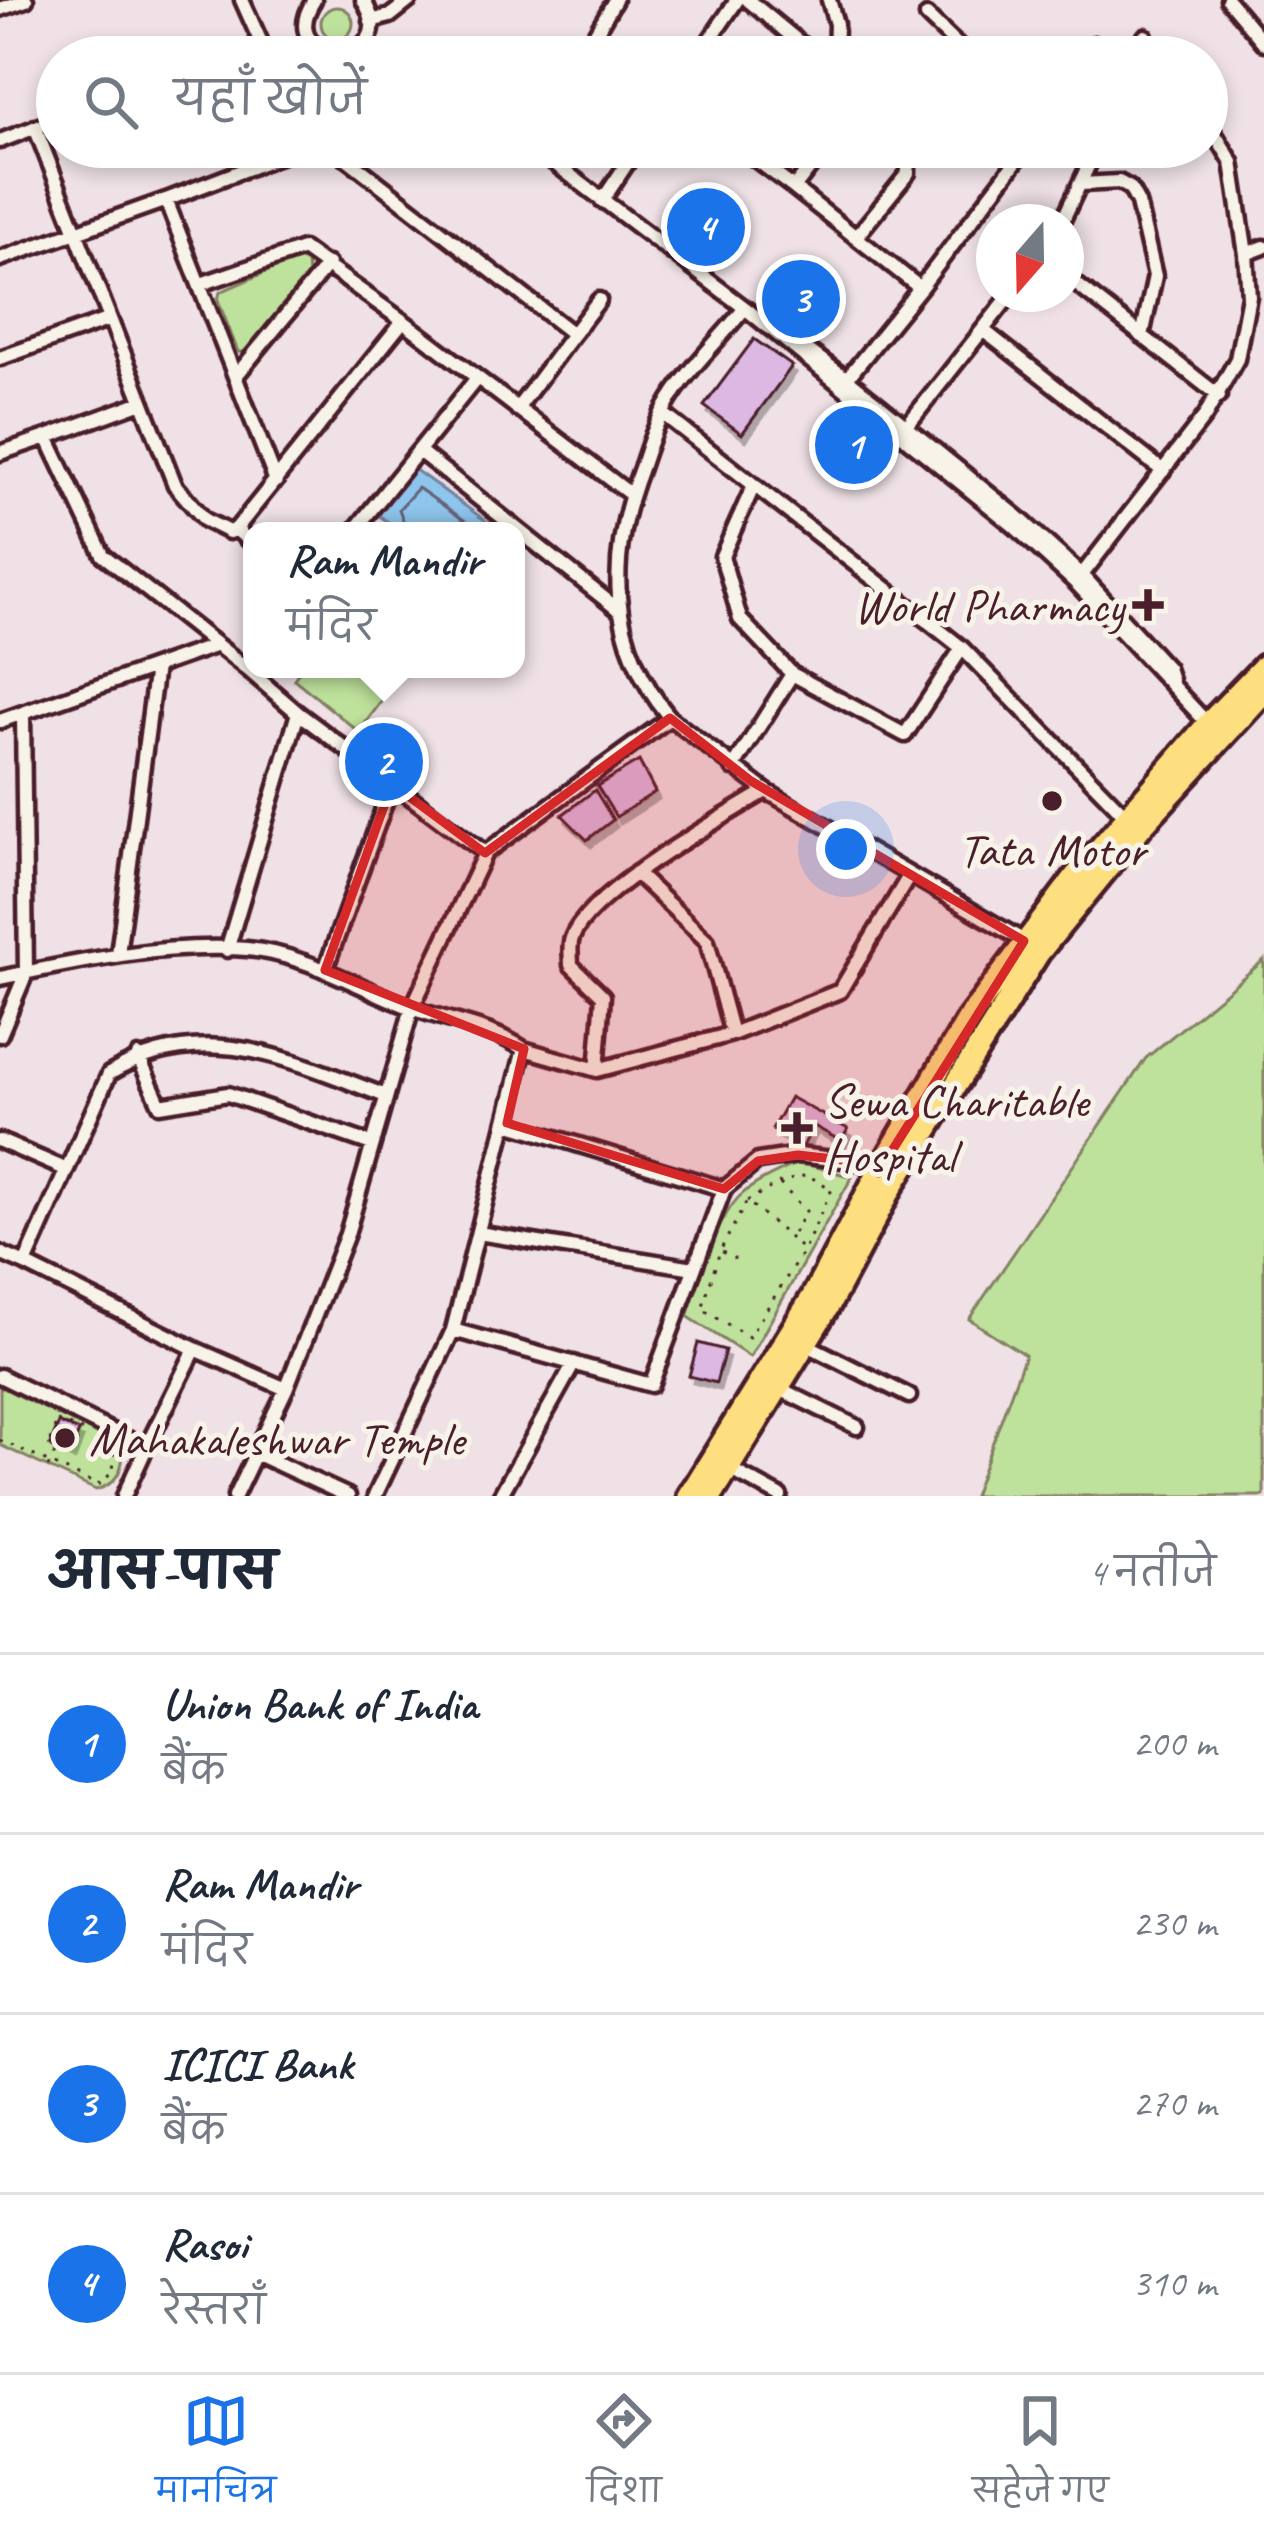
<!DOCTYPE html>
<html lang="hi">
<head>
<meta charset="utf-8">
<style>
	:root { --surface:#fff; --page:#f2f2f3; --text:#1f2937; --muted:#747a83; --line:#e0e1e3; --accent:#1a73e8 }
	body { margin:0; font-family:Caveat,"Playpen Sans Deva",sans-serif; background:var(--page); color:var(--text) }
	.compass { position:absolute; left:976px; top:204px; width:108px; height:108px; border-radius:50%; background:var(--surface); box-shadow:0 6px 18px #0003; rotate:200deg }
	.you { position:absolute; left:846px; top:849px; width:42px; height:42px; margin:-30px; border:9px solid #fff; border-radius:50%; background:#1a73e8; box-shadow:0 0 0 18px #1a73e833 }
	.badge { display:grid; place-items:center; width:78px; height:78px; border-radius:50%; background:var(--accent); color:#fff; font-size:39px; font-weight:700 }
	.pin { position:absolute; translate:-50% -50%; border:6px solid #fff; box-shadow:0 3px 12px #0006 }
	.popup { position:absolute; left:243px; top:522px; width:282px; height:156px; box-sizing:border-box; display:grid; place-content:center; border-radius:24px; background:var(--surface); filter:drop-shadow(0 3px 9px #0005); font-size:39px; white-space:nowrap; color:var(--muted) }
	.popup b { font-size:45px; color:var(--text) }
	.popup::after { content:''; position:absolute; left:50%; top:100%; margin-left:-24px; border:24px solid transparent; border-top-color:var(--surface) }
	.list { margin:0; padding:0; list-style:none }
	h2 { display:flex; justify-content:space-between; align-items:center; height:156px; margin:0; padding:0 48px; font-size:51px }
	h2 small { font-size:39px; font-weight:400; color:var(--muted) }
	.list li { display:grid; grid-template-columns:78px 1fr auto; gap:36px; align-items:center; box-sizing:border-box; height:180px; padding:0 48px; border-top:3px solid var(--line) }
	.list b { display:block; font-size:45px; white-space:nowrap }
	.list p { margin:0; font-size:39px; white-space:nowrap; color:var(--muted) }
	.list em { font-size:39px; font-style:normal; color:var(--muted) }
	.icon { flex:none; width:66px; height:66px; fill:none; stroke:currentColor; stroke-width:2; stroke-linecap:round; stroke-linejoin:round }
	.map { position:relative; flex:none; width:1264px; height:1496px; overflow:hidden }
	.search { position:absolute; background:var(--surface); box-shadow:0 6px 18px #0003; left:36px; right:36px; top:36px; height:132px; display:flex; align-items:center; gap:30px; box-sizing:border-box; padding:0 42px; border-radius:66px; color:var(--muted); font-size:45px }
	.sheet { height:876px; background:var(--surface) }
	nav { display:flex; justify-content:space-around; align-items:center; box-sizing:border-box; height:168px; border-top:3px solid var(--line); background:var(--surface); font-size:33px; color:var(--muted) }
	nav a { display:grid; justify-items:center; gap:6px }
	nav .on { color:var(--accent) }
	.map>svg:first-child { display:block }
	.green { fill:#bee29c; stroke:#848064; stroke-width:3 }
	.water { fill:#8ec5ec; stroke:#73839f; stroke-width:3 }
	.lines { fill:none; stroke-linecap:round; stroke-linejoin:round }
	.shore { stroke:#656178; stroke-width:3 }
	.building { fill:#dcb8e2; stroke:#4a1f2b; stroke-width:3; filter:url(#shadow) }
	.street-casing { stroke:#4a1f2b; stroke-width:21 }
	.primary-casing { stroke:#4a1f2b; stroke-width:30 }
	.path { stroke:#4a1f2b; stroke-width:3; stroke-dasharray:3 9; stroke-linecap:butt }
	.street { stroke:#f7f3e8; stroke-width:12 }
	.primary { stroke:#fedf80; stroke-width:21 }
	.marked { fill:#d62828; fill-opacity:0.2; stroke:#d62828; stroke-width:9; stroke-linejoin:round }
	.poi-dot { fill:#4a1f2b; stroke:#f7f3e8; stroke-width:4.5 }
	.labels { text-anchor:middle; stroke-width:10; stroke-linejoin:round; paint-order:stroke }
	.poi-label { font-size:48px; fill:#4a1f2b; stroke:#f7f3e8; text-anchor:start }
</style>
</head>
<body>
<div class="map">
<svg width="1264" height="1496" viewBox="0 0 1264 1496">
	<defs>
		<filter id="shadow"><feDropShadow dx="4" dy="7" stdDeviation="0" flood-color="#0004"/></filter>
	</defs>
	<rect width="100%" height="100%" fill="#efe1e6"/>
	<filter id="ink" filterUnits="userSpaceOnUse"><feTurbulence type="fractalNoise" baseFrequency=".00833" numOctaves="2"/><feDisplacementMap in="SourceGraphic" scale="24" xChannelSelector="R" yChannelSelector="G"/><feConvolveMatrix kernelMatrix="1 2 1 2 8 2 1 2 1" color-interpolation-filters="sRGB"/></filter>
	<g filter="url(#ink)">
		<!-- green -->
		<path class="green" d="M321 23a16 16 0 1 1 32 0a16 16 0 1 1-32 0Z
			M 296,259 L 307,262 L 308,276 L 248,352 L 238,352 L 218,300 L 220,292 Z
			M 301,669 L 405,669 L 359,732 L 294,679 Z
			M 1264,960 L 1264,1496 L 973,1496 L 1025,1355 L 969,1319 L 1146,1058 Z
			M 799,1162 L 852,1177 L 750,1357 L 687,1316 C 699,1283 716,1218 741,1195 C 758,1180 779,1172 799,1162 Z
			M 0,1384 L 124,1444 C 123,1467 120,1483 96,1490 L 0,1445 Z"/>
		<!-- water -->
		<path class="water" d="M 414,469 L 500,531 L 401,531 L 378,515 Z"/>
		<g class="lines">
			<!-- shore -->
			<path class="shore" d="M 407,531 L 399,509 L 418,488 L 480,531"/>
		</g>
		<!-- building -->
		<path class="building" d="M 754,339 L 792,366 L 742,434 L 704,406 Z
			M 371,737 L 407,770 L 398,785 L 358,755 Z
			M 639,761 L 655,792 L 616,817 L 597,786 Z
			M 595,790 L 613,820 L 587,840 L 562,815 Z
			M 790,1097 L 848,1129 L 841,1141 L 814,1126 L 803,1146 L 772,1129 Z
			M 698,1343 L 725,1350 L 716,1383 L 689,1376 Z
			M 59,1423 L 79,1431 L 71,1453 L 50,1445 Z"/>
		<g class="lines">
			<defs>
				<path id="street" d="M 242,0 L 267,56
					M 314,0 C 270,69 408,69 363,0
					M 615,0 L 594,36 L 615,57
					M 748,0 L 817,57
					M 829,0 L 836,24 L 835,57
					M 1228,0 L 1264,43
					M 0,9 L 26,0
					M 927,16 L 970,57
					M 371,21 L 390,16 L 410,0
					M 221,57 L 236,54 L 271,57
					M 698,57 L 737,0
					M 1082,57 L 1094,44
					M 1136,57 L 1145,36
					M 35,127 L 175,485 L 205,520 L 229,532 L 236,529 L 403,321 L 630,494
					M 0,141 L 57,119
					M 332,147 L 573,334 L 517,409
					M 533,147 L 745,308 L 1013,525 L 1076,583 L 1208,724
					M 739,147 L 794,188 L 826,147
					M 1081,184 L 1119,182 L 1130,188 L 1138,203 L 1155,276 L 1142,336
					M 794,188 L 920,288 L 845,381
					M 602,201 L 638,147
					M 1062,222 L 1097,147
					M 856,237 L 908,173 L 908,164 L 893,147
					M 1246,254 L 1264,247
					M 0,259 L 166,200
					M 1066,276 L 1219,396
					M 201,284 L 303,249 L 403,321
					M 920,288 L 1027,147
					M 762,316 L 847,379 L 1019,518 L 1082,575 L 1167,668 L 1171,680
					M 983,330 L 1163,471
					M 573,334 L 599,300
					M 0,358 L 110,319
					M 236,376 L 328,264
					M 662,413 L 962,648 L 1127,817
					M 902,432 L 1011,294
					M 47,437 L 142,402
					M 419,451 L 620,611
					M 0,453 L 47,437 L 103,555 L 246,668 L 252,660
					M 276,481 L 166,200 L 303,147
					M 754,485 L 722,556 L 740,619 L 792,674
					M 236,529 L 252,544
					M 354,531 L 477,378
					M 1078,580 L 1205,416 L 1237,359 L 1249,296 L 1246,254 L 1232,162 L 1207,121
					M 246,668 L 298,713
					M 670,718 L 766,791 L 1024,941
					M 0,721 L 217,645
					M 733,768 L 792,674 L 905,735 L 962,648
					M 636,873 L 707,941 L 732,1034
					M 227,950 L 298,713 L 485,853
					M 118,954 L 156,667
					M 325,970 L 392,784
					M 0,978 C 80,961 165,943 247,949 C 306,954 358,988 412,1008 C 450,1022 489,1026 524,1049 L 453,1330 L 375,1496
					M 0,1035 L 26,973 L 23,713
					M 524,1049 L 597,1070 L 732,1034 L 840,991 L 909,876
					M 138,1056 L 160,1105 L 228,1094 L 372,1144
					M 597,1070 L 603,996 L 571,965 C 571,957 569,946 572,938 C 589,892 722,818 766,791
					M 507,1123 L 724,1189
					M 0,1141 L 65,1169
					M 478,1233 L 694,1268
					M 0,1253 L 25,1264 L 109,1074 C 204,1016 292,1061 386,1096
					M 25,1264 L 195,1349 L 286,1389
					M 453,1330 L 651,1385 L 724,1189 L 758,1161 L 798,1155 L 860,1162 L 878,1173
					M 805,1344 L 909,1396
					M 0,1376 L 146,1448 L 195,1349
					M 778,1388 L 857,1427
					M 257,1454 L 348,1496
					M 728,1468 L 780,1496
					M 124,1496 L 146,1448
					M 235,1496 L 286,1389 L 347,1234 L 412,1008 L 485,853 L 670,718 C 607,641 607,557 641,468 C 648,448 654,426 665,408 C 685,372 719,340 745,308
					M 500,1496 L 574,1363"/>
				<path id="primary" d="M 689,1496 L 813,1296 L 878,1173 L 969,1018 L 1075,877 L 1208,724 L 1264,666
					M 711,1496 L 829,1305 L 894,1183 L 1039,952 L 1140,828 L 1264,692"/>
			</defs>
			<!-- street casing -->
			<use href="#street" class="street-casing"/>
			<!-- primary casing -->
			<use href="#primary" class="primary-casing"/>
			<!-- path -->
			<path class="path" d="M 780,1184 L 806,1211 L 790,1238
				M 747,1201 L 779,1183 L 807,1175 L 832,1189 L 804,1250 L 749,1337 L 702,1309 L 720,1251 L 747,1201 L 804,1250
				M 722,1252 L 739,1261
				M 57,1421 L 81,1430 L 72,1455 L 48,1446 Z
				M 0,1440 L 98,1485 L 113,1472 L 115,1447
				M 48,1467 L 56,1451"/>
			<!-- street -->
			<use href="#street" class="street"/>
			<!-- primary -->
			<use href="#primary" class="primary"/>
		</g>
	</g>
	<!-- marked area -->
	<path class="marked" d="M 670,718 L 751,781 L 1024,941 L 878,1173 L 860,1162 L 798,1155 L 758,1161 L 724,1189 L 507,1123 L 524,1049 L 325,970 L 392,784 L 485,853 Z"/>
	<!-- markers -->
	<g class="poi-dot">
		<path d="M1142 587h12v12h12v12h-12v12h-12v-12h-12v-12h12z"/>
		<circle cx="1052" cy="801" r="12"/>
		<path d="M791 1110h12v12h12v12h-12v12h-12v-12h-12v-12h12z"/>
		<circle cx="65" cy="1438" r="12"/>
	</g>
	<g class="labels">
		<!-- poi labels -->
		<g class="poi-label">
			<text x="1124" y="622" text-anchor="end">World Pharmacy</text>
			<text x="1052" y="866" text-anchor="middle">Tata Motor</text>
			<text x="824" y="1117">Sewa Charitable<tspan x="824" dy="55">Hospital</tspan></text>
			<text x="89" y="1455">Mahakaleshwar Temple</text>
		</g>
	</g>
</svg>
<svg class="compass" viewBox="-18 -18 36 36"><path d="M0-13l5 13h-10z" fill="#e53935"/><path d="M0 13l5-13h-10z" fill="#747a83"/></svg>
<div class="you"></div>
<div class="pin badge" style="left:854px;top:445px">1</div>
<div class="pin badge" style="left:384px;top:762px">2</div>
<div class="popup"><b>Ram Mandir</b>मंदिर</div>
<div class="pin badge" style="left:801px;top:299px">3</div>
<div class="pin badge" style="left:706px;top:227px">4</div>
<div class="search"><svg class="icon" aria-label="search" viewBox="0 0 24 24"><circle cx="10" cy="10" r="6"/><path d="M15 15l6 6"/></svg>यहाँ खोजें</div>
</div>
<section class="sheet">
<h2>आस-पास<small>4 नतीजे</small></h2>
<ul class="list">
<li><span class="badge">1</span><div><b>Union Bank of India</b><p>बैंक</p></div><em>200 m</em></li>
<li><span class="badge">2</span><div><b>Ram Mandir</b><p>मंदिर</p></div><em>230 m</em></li>
<li><span class="badge">3</span><div><b>ICICI Bank</b><p>बैंक</p></div><em>270 m</em></li>
<li><span class="badge">4</span><div><b>Rasoi</b><p>रेस्तराँ</p></div><em>310 m</em></li>
</ul>
</section>
<nav>
<a class="on"><svg class="icon" aria-label="map" viewBox="0 0 24 24"><path d="M3 6l6-2 6 2 6-2v14l-6 2-6-2-6 2zM9 4v14M15 6v14"/></svg>मानचित्र</a>
<a><svg class="icon" aria-label="directions" viewBox="0 0 24 24"><path d="M12 3l9 9-9 9-9-9zM9 14v-3h6M13 9l2 2-2 2"/></svg>दिशा</a>
<a><svg class="icon" aria-label="saved" viewBox="0 0 24 24"><path d="M7 4h10v16l-5-4-5 4z"/></svg>सहेजे गए</a>
</nav>
</body>
</html>
